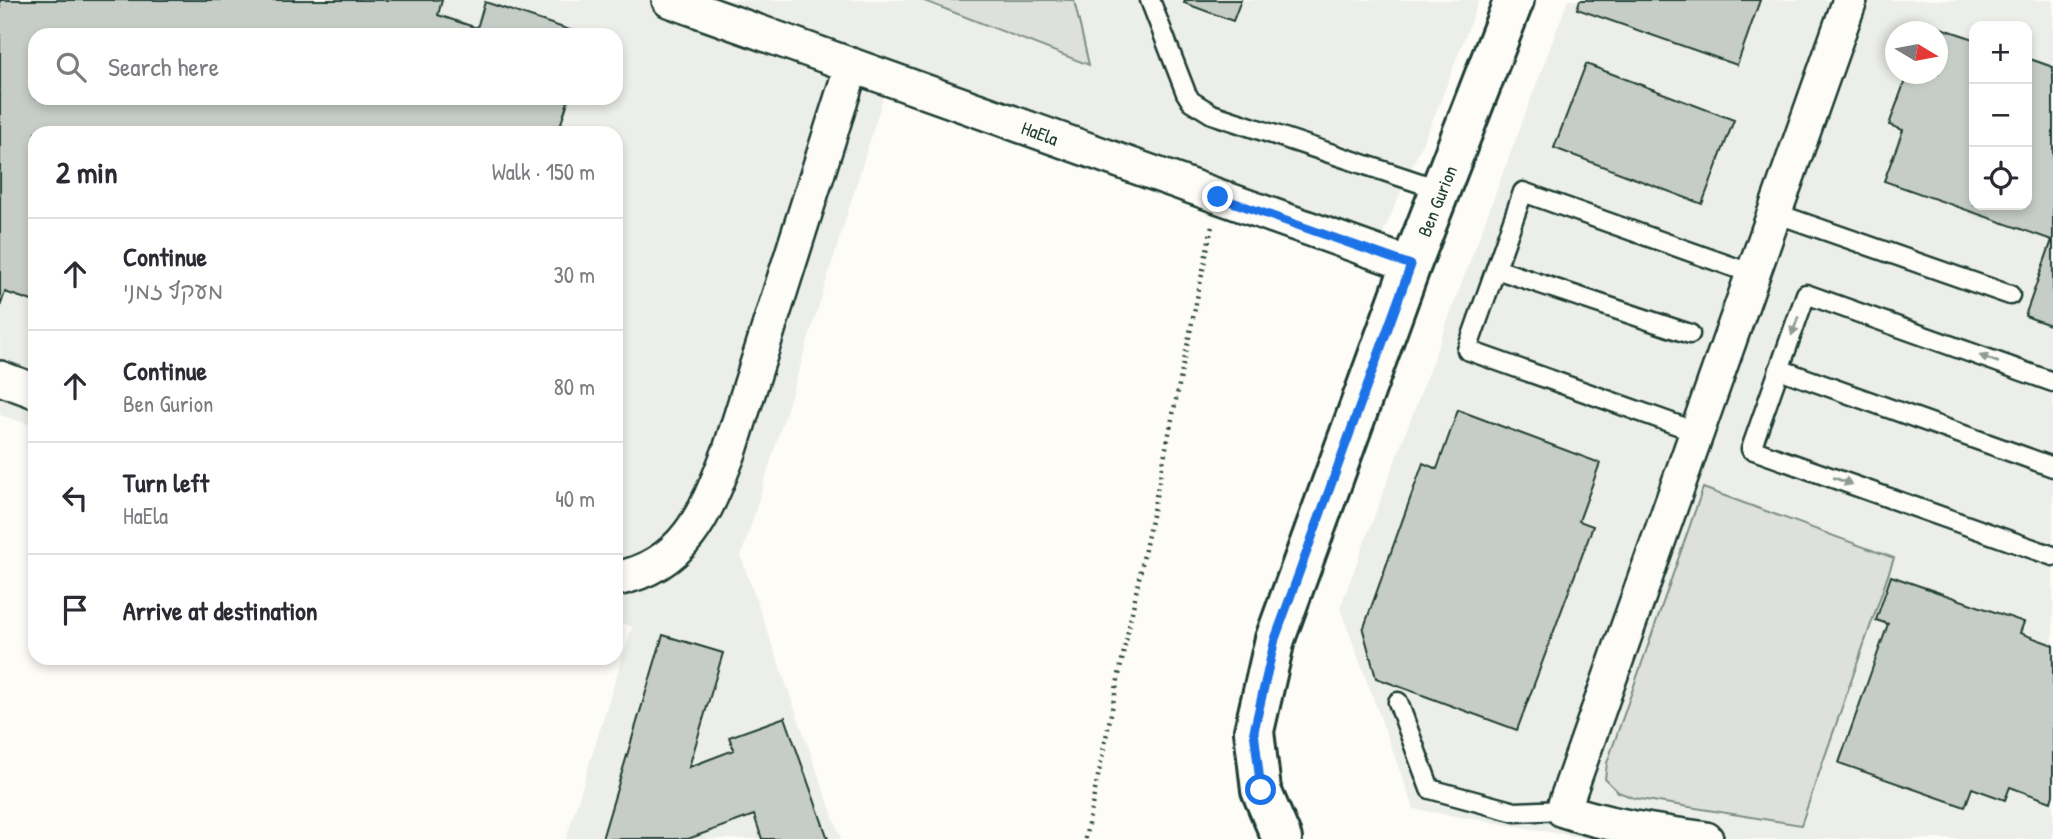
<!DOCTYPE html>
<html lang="en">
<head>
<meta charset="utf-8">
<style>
	:root { --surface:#fff; --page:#f2f2f3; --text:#2b2b33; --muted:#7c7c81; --line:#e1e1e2 }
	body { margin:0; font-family:"Patrick Hand","Playpen Sans Hebrew",sans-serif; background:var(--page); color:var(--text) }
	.controls { position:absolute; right:21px; top:21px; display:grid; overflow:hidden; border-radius:14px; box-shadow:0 4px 10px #0003 }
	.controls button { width:63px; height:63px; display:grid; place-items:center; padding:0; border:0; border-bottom:2px solid var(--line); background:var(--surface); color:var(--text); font:35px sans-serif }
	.compass { position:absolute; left:1885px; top:21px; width:63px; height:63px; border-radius:50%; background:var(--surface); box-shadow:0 4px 10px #0003; rotate:100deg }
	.stop { position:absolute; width:21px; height:21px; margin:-16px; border:5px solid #1a73e8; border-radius:50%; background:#fff }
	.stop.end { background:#1a73e8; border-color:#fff; box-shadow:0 2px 7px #0008 }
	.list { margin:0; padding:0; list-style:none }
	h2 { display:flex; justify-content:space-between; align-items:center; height:91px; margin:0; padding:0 28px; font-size:30px }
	h2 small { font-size:23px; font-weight:400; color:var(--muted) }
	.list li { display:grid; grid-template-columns:46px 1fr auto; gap:21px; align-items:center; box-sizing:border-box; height:112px; padding:0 28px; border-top:2px solid var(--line) }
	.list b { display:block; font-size:26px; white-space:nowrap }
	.list p { margin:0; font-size:23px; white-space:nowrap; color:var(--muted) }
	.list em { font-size:23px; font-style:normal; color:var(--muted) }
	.icon { flex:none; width:38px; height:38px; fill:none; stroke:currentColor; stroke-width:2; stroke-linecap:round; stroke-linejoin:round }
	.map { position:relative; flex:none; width:2053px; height:839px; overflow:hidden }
	.search { position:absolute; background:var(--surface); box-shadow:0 4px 10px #0003; left:28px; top:28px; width:595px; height:77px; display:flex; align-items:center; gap:18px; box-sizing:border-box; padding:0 24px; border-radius:21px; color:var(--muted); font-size:26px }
	.panel { position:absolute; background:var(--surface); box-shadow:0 4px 10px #0003; left:28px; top:126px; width:595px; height:539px; border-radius:21px }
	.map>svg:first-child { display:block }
	.built { fill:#eceee9; fill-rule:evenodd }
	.green { fill:#dde0db; stroke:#7e8e88; stroke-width:2 }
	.building { fill:#c6cdc7; stroke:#1f3d34; stroke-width:2 }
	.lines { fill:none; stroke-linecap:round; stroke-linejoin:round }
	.service-casing { stroke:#1f3d34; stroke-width:23 }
	.minor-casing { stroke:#1f3d34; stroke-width:38 }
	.tertiary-casing { stroke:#1f3d34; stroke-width:44 }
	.path { stroke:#1f3d34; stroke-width:4.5; stroke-dasharray:2 5; stroke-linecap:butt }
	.service { stroke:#fdfcf7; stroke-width:18 }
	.minor { stroke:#fdfcf7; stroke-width:33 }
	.tertiary { stroke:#fdfcf7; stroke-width:38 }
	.oneway { fill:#8e9c96 }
	.route { stroke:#1a73e8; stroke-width:9 }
	.labels { text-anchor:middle; stroke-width:7; stroke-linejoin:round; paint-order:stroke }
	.street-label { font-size:19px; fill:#1f3d34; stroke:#fdfcf7 }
</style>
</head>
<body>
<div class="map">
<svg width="2053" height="839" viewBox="0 0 2053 839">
	<rect width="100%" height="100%" fill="#fdfcf7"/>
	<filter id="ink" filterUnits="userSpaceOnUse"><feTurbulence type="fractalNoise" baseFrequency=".0143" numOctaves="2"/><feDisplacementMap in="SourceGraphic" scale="14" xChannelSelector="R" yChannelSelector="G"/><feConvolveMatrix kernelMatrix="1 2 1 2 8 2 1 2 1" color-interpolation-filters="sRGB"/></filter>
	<g filter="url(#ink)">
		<!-- built -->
		<path class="built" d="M 0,0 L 1479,0 L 1439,105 L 1378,244 L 892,69 L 741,557 L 841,839 L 566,839 L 632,627 L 616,621 L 616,133 L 35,133 L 35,426 L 0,415 ZM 35,35 L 616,35 L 616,98 L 35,98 Z
			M 1568,0 L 2053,0 L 2053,839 L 1591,839 L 1414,809 L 1340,608 ZM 1974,26 L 2027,26 L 2027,205 L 1974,205 ZM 1896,32 L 1938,32 L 1938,74 L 1896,74 Z"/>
		<!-- green -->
		<path class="green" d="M 922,0 L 1074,0 L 1089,65 Z
			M 1703,488 L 1894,558 L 1801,825 L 1634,798 L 1618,792 L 1605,779 L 1607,763 Z"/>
		<!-- building -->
		<path class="building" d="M 0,0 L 442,0 L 438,15 L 477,28 L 485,2 L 585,35 L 35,35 L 35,98 L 569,98 L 558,133 L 35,133 L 35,302 L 5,292 L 0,307 Z
			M 1185,0 L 1241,0 L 1233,21 L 1184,3 Z
			M 1580,0 L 1760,0 L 1737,65 L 1577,9 Z
			M 1938,27 L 1974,39 L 1974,205 L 2027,205 L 2027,58 L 2053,67 L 2053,326 L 2025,316 L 2052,240 L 1884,181 L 1903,130 L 1889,125 L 1906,78 L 1919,83 L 1922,74 L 1938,74 Z
			M 1586,64 L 1734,120 L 1702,204 L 1554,148 Z
			M 1458,410 L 1600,463 L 1579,521 L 1593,526 L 1517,730 L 1376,678 L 1363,630 L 1423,463 L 1437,469 Z
			M 1891,576 L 2024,622 L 2020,633 L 2053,645 L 2053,795 L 2051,802 L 2010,787 L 2005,800 L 1972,788 L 1965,807 L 1839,763 L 1888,624 L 1876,620 Z
			M 663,635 L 723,653 L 689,767 L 734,750 L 729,737 L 785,717 L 828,839 L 762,839 L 754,815 L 688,839 L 602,839 Z"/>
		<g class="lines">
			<defs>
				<path id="service" d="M 1150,0 L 1186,93 L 1191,101 L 1212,114 L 1441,190
					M 1775,213 L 2010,295
					M 1496,269 L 1690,334
					M 1779,369 L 2053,467
					M 2053,382 L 1806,294 L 1751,449 L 2053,556
					M 1697,432 L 1467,350 L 1523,192 L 1753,274
					M 1398,702 L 1430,789 L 1515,812 L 1563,810"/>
				<path id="minor" d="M 669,0 L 1411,265
					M 0,378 L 35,391
					M 616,579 C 687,565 706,511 730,450 L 852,65
					M 1706,839 C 1657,832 1610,826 1563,810 L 1850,0"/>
				<path id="tertiary" d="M 1282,839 L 1261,790 L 1254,731 L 1275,639 L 1411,265 L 1514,0"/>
			</defs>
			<!-- service casing -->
			<use href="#service" class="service-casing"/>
			<!-- minor casing -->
			<use href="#minor" class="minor-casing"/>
			<!-- tertiary casing -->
			<use href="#tertiary" class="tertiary-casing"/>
			<!-- path -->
			<path class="path" d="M 1085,839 L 1212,226"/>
			<!-- service -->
			<use href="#service" class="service"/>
			<!-- minor -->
			<use href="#minor" class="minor"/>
			<!-- tertiary -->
			<use href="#tertiary" class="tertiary"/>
		</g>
		<!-- one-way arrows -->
		<defs><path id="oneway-solid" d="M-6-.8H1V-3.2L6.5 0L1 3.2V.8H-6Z" transform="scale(1.75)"/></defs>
		<g class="oneway">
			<use href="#oneway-solid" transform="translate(1795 326) rotate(110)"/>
			<use href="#oneway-solid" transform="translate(1989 359) rotate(-160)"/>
			<use href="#oneway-solid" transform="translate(1843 481) rotate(20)"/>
		</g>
	</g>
	<g class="lines" filter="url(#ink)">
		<!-- route -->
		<path class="route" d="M 1218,197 L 1411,265 L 1275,639 L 1254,731 L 1261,790"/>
	</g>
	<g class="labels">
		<!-- street labels -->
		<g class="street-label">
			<text transform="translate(1040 133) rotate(20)" y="7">HaEla</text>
			<text transform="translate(1437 201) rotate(-68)" y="7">Ben Gurion</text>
		</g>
	</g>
</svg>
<div class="controls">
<button>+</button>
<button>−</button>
<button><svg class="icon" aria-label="locate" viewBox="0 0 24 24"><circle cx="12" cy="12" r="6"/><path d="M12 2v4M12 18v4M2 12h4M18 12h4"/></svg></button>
</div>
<svg class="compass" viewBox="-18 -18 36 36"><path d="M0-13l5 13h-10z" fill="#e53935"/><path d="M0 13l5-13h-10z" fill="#7c7c81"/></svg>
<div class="stop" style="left:1261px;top:790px"></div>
<div class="stop end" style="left:1218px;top:197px"></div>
<div class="search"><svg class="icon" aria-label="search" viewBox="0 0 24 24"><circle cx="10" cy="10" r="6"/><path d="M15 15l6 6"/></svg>Search here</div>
<section class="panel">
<h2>2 min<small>Walk · 150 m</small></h2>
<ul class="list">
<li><svg class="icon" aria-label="ahead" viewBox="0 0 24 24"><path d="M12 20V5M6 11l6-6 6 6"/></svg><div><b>Continue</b><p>מעקף זמני</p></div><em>30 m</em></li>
<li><svg class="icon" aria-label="ahead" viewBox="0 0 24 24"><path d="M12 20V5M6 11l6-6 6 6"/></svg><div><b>Continue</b><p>Ben Gurion</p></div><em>80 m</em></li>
<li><svg class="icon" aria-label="left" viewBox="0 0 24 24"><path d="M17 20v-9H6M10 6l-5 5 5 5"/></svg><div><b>Turn left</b><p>HaEla</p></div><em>40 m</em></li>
<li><svg class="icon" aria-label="arrive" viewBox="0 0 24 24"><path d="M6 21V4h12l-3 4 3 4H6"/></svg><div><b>Arrive at destination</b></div></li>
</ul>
</section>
</div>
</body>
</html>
